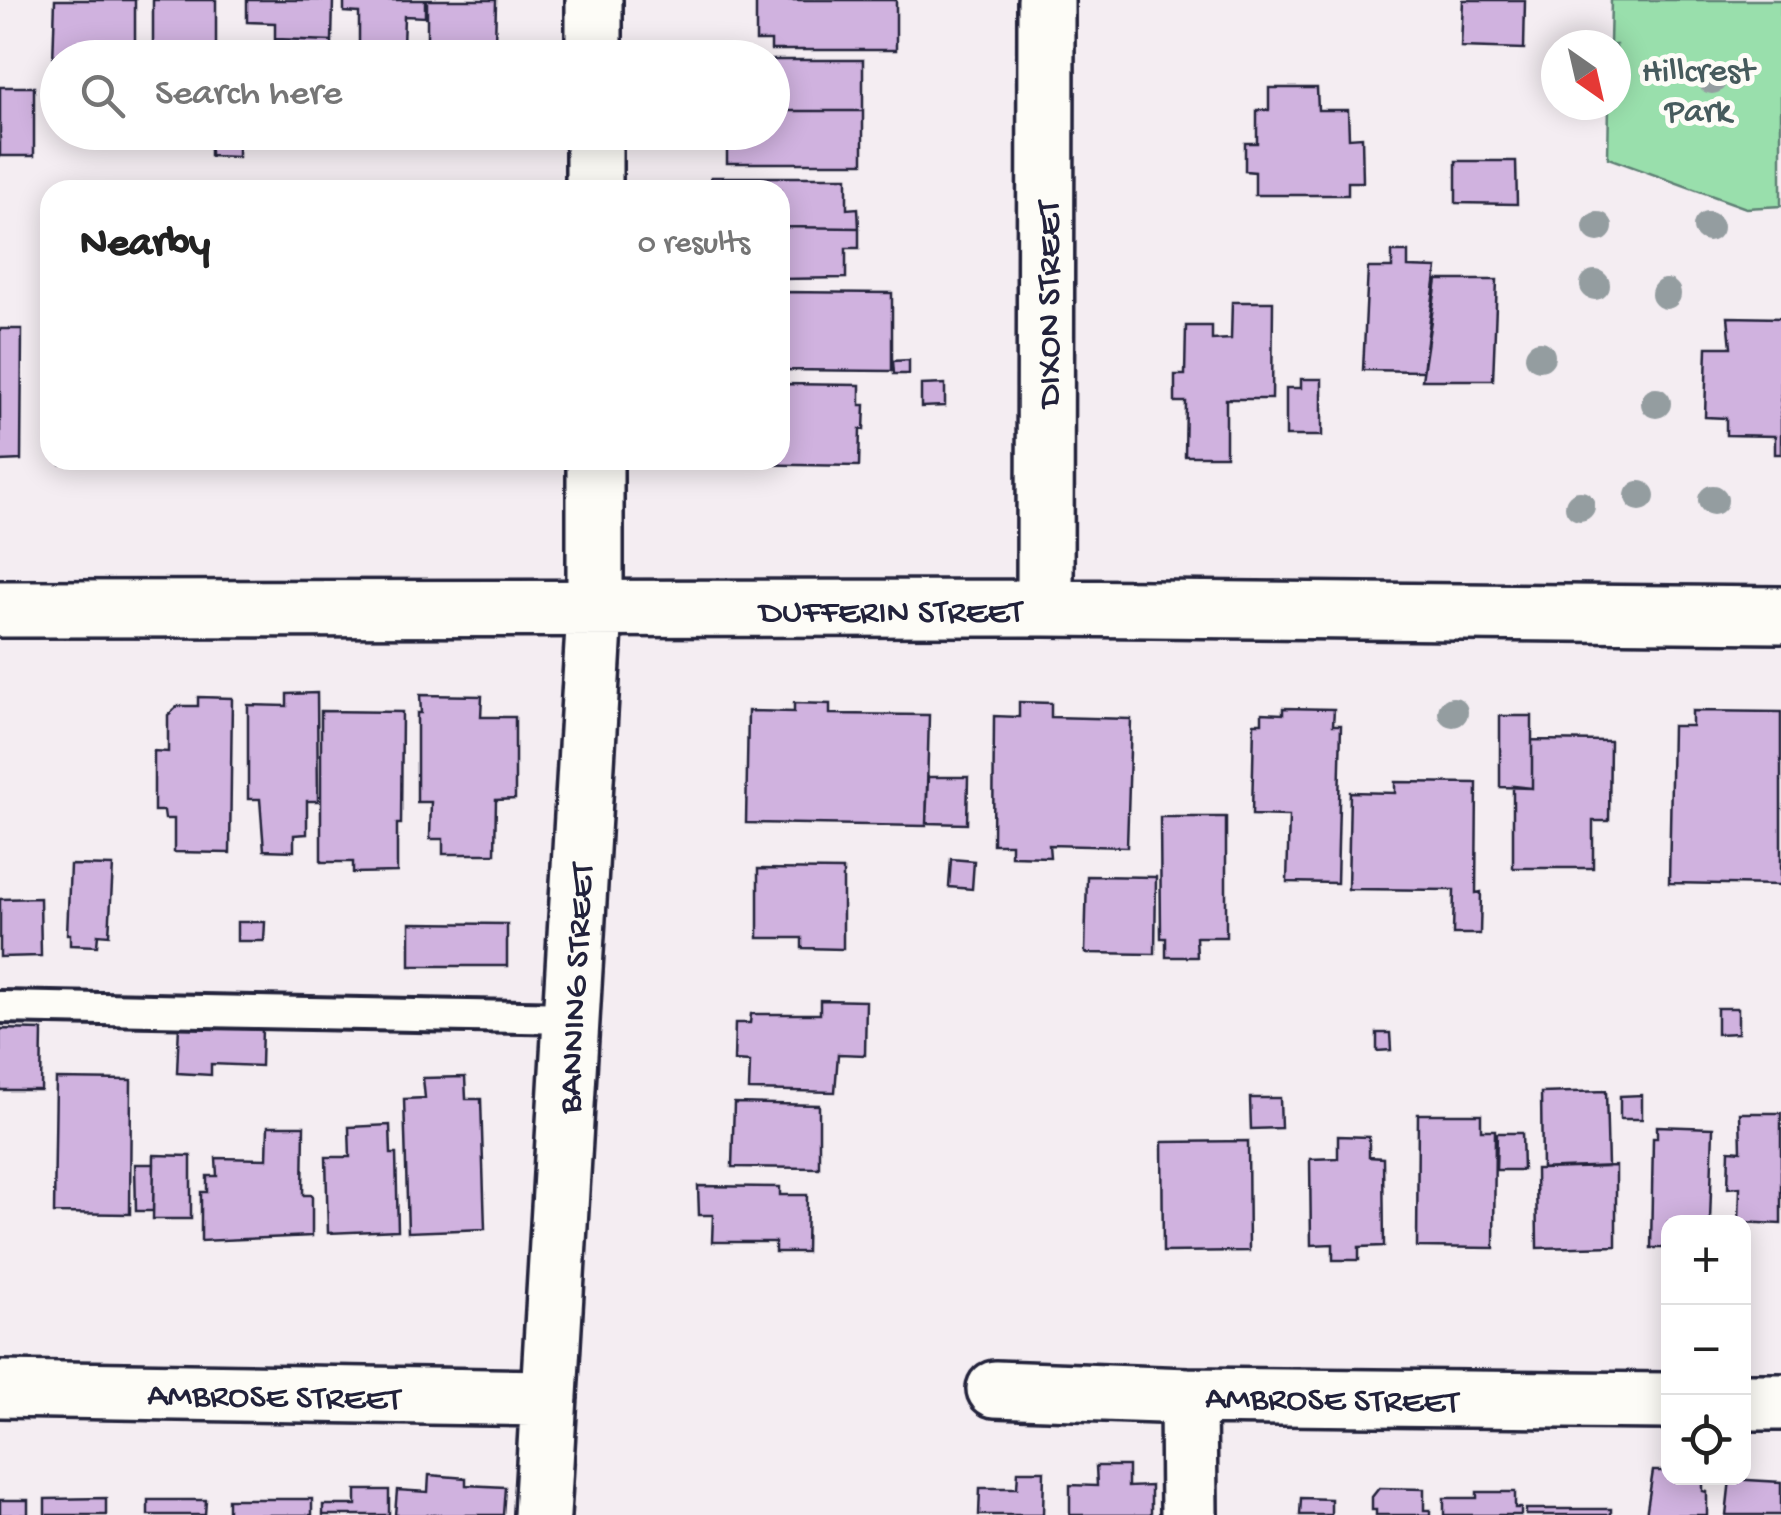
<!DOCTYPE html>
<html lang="en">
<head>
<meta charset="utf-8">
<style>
	:root { --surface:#fff; --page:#f2f2f2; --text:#222; --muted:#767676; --line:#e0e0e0 }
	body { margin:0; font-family:"Gochi Hand",sans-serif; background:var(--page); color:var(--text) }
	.controls { position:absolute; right:30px; bottom:30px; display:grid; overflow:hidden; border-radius:20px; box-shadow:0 5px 25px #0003 }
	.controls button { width:90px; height:90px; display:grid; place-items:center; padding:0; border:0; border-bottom:2px solid var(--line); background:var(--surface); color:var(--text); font:50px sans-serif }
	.compass { position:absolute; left:1541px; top:30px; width:90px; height:90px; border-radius:50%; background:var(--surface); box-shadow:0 5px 25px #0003; rotate:146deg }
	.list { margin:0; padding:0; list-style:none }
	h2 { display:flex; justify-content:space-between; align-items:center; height:130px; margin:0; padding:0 40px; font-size:42px }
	h2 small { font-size:32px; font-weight:400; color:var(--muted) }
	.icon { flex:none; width:55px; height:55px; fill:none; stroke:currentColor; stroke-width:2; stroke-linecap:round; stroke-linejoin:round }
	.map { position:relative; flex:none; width:1781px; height:1515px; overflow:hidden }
	.search { position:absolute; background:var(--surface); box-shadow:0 5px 25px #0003; left:40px; top:40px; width:750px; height:110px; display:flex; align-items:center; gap:25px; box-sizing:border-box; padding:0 35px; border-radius:55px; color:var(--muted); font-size:38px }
	.panel { position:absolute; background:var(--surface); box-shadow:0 5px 25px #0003; left:40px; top:180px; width:750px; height:290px; border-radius:30px }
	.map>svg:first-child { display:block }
	.green { fill:#99dfac; stroke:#5e8074; stroke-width:2.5 }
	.building { fill:#d0b2df; stroke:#22223b; stroke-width:2.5 }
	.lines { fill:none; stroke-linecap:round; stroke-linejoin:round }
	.lane-casing { stroke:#22223b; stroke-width:38 }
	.street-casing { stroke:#22223b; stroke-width:62 }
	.lane { stroke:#fdfcf7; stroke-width:30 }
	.street { stroke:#fdfcf7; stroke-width:55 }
	.tree { fill:#949da0 }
	.labels { text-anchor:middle; stroke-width:10; stroke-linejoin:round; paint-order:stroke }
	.park-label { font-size:35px; fill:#465b5d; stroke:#fdfcf7 }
	.street-label { font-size:35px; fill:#22223b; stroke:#fdfcf7 }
</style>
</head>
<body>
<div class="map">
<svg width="1781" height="1515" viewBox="0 0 1781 1515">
	<rect width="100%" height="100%" fill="#f4edf2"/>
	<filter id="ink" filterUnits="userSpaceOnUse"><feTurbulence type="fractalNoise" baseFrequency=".01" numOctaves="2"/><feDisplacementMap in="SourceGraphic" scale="20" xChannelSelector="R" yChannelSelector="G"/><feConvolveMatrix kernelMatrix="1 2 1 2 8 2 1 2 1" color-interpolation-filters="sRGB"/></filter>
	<g filter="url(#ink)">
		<!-- green -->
		<path class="green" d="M 1611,0 L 1781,0 L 1781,206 L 1746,208 L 1608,158 L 1609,105 L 1616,105 L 1616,45 L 1610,45 Z"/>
		<!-- building -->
		<path class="building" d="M 55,0 L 135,0 L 135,58 L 58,58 L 58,63 L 53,63 Z
			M 153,0 L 216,0 L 216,58 L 153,58 Z
			M 247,0 L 333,0 L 332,41 L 275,39 L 275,23 L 247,22 Z
			M 344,0 L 425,0 L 425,17 L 404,16 L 403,47 L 359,46 L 359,13 L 344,12 Z
			M 427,0 L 496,0 L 495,47 L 484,47 L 484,58 L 456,58 L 456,39 L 427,39 Z
			M 756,0 L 896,0 L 896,50 L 771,50 L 771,41 L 756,41 Z
			M 1463,0 L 1525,0 L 1524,49 L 1461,47 Z
			M 275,39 L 332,41 L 332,58 L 275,58 Z
			M 772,60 L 863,60 L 863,111 L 772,111 Z
			M 0,87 L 34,87 L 34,156 L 0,156 Z
			M 1269,88 L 1317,88 L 1318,110 L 1348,110 L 1349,138 L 1362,137 L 1363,182 L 1348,182 L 1348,195 L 1255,195 L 1255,172 L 1245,171 L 1245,143 L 1257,143 L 1257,110 L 1269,110 Z
			M 772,111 L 863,111 L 863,163 L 727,163 L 727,132 L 772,132 Z
			M 210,132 L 238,132 L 238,157 L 210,156 Z
			M 1456,161 L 1516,161 L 1517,204 L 1456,203 Z
			M 711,177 L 847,177 L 847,209 L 858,208 L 859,228 L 780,227 L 780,190 L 711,190 Z
			M 780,227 L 859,228 L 859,248 L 846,248 L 846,278 L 780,279 Z
			M 1392,252 L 1408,252 L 1408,267 L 1437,268 L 1423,371 L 1363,370 L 1368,268 L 1392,268 Z
			M 1437,280 L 1497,280 L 1493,380 L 1422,380 Z
			M 780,292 L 892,293 L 892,371 L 780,370 Z
			M 1232,302 L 1273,302 L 1272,399 L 1226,399 L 1226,456 L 1185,456 L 1186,402 L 1175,402 L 1175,375 L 1185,375 L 1186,326 L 1212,326 L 1212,340 L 1231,339 Z
			M 1728,317 L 1781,318 L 1781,454 L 1775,454 L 1775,436 L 1726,435 L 1726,418 L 1705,417 L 1707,347 L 1731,347 Z
			M 0,329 L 22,329 L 21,460 L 0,461 Z
			M 909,360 L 909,374 L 894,374 L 893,361 Z
			M 1301,379 L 1322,379 L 1322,436 L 1286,436 L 1286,388 L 1301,388 Z
			M 780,384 L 860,385 L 860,405 L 865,405 L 864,430 L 860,429 L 859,466 L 734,464 L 734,460 L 780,460 Z
			M 945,384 L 945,406 L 921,407 L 921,385 Z
			M 60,460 L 136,460 L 136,465 L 60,464 Z
			M 146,460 L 188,460 L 188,464 L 146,464 Z
			M 317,693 L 318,801 L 307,801 L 307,834 L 294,835 L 294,851 L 264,850 L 260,799 L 248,799 L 248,705 L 287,706 L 287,694 Z
			M 420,695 L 482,696 L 481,717 L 515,717 L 515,799 L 496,800 L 495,854 L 443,854 L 443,839 L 430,839 L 431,802 L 417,802 L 417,713 L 421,713 Z
			M 198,697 L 232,698 L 230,853 L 174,852 L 174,819 L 165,819 L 164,811 L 154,811 L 154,751 L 168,752 L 168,715 L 178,706 L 198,706 Z
			M 1019,702 L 1051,703 L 1051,717 L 1131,719 L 1127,847 L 1049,845 L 1050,857 L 1011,856 L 1011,844 L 993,844 L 994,716 L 1019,717 Z
			M 794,703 L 830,704 L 830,714 L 929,715 L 926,826 L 746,823 L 748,711 L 794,712 Z
			M 1283,708 L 1334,709 L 1333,725 L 1341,725 L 1337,883 L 1287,882 L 1289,816 L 1252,815 L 1254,723 L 1262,723 L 1262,713 L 1283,714 Z
			M 321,711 L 402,712 L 401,824 L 397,824 L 397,872 L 353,873 L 353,862 L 321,862 Z
			M 1692,711 L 1781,712 L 1781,885 L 1669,883 L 1672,726 L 1692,726 Z
			M 1500,716 L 1532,716 L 1532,788 L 1500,787 Z
			M 1532,740 L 1610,741 L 1609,821 L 1593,821 L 1593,868 L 1513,868 L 1513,786 L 1532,788 Z
			M 928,777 L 968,777 L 967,824 L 926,823 Z
			M 1395,782 L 1477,783 L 1476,893 L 1481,892 L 1480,934 L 1453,934 L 1454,890 L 1348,889 L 1350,792 L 1395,793 Z
			M 1160,817 L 1226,817 L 1226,937 L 1196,937 L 1197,957 L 1166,957 L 1166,938 L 1161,938 Z
			M 951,859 L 974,861 L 972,889 L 949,887 Z
			M 70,865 L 113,866 L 109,935 L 98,934 L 97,946 L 70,945 L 70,934 L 67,934 Z
			M 758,869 L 843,870 L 843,949 L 802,948 L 802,938 L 758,938 Z
			M 1087,876 L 1156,877 L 1155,954 L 1085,953 Z
			M 40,898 L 41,956 L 0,957 L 0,899 Z
			M 237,922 L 265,922 L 264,941 L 237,941 Z
			M 410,923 L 507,924 L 507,966 L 410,966 Z
			M 820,1000 L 866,1001 L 865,1055 L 838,1054 L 835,1092 L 749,1090 L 750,1062 L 734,1061 L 735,1023 L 750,1023 L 751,1014 L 820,1014 Z
			M 1717,1008 L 1738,1008 L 1738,1033 L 1717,1034 Z
			M 179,1025 L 262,1027 L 261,1066 L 211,1064 L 211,1075 L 177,1073 Z
			M 0,1029 L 42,1030 L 41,1090 L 0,1090 Z
			M 1377,1033 L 1390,1033 L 1391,1050 L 1377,1051 Z
			M 465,1077 L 466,1099 L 481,1099 L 485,1229 L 408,1232 L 404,1099 L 425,1098 L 423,1078 Z
			M 56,1079 L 131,1080 L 130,1214 L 54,1213 Z
			M 1606,1091 L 1608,1167 L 1542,1169 L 1541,1093 Z
			M 1642,1095 L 1642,1119 L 1620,1119 L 1620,1096 Z
			M 1250,1098 L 1280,1098 L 1281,1128 L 1251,1129 Z
			M 734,1103 L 819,1105 L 819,1168 L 732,1167 Z
			M 1740,1113 L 1781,1113 L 1781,1224 L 1739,1222 L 1740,1187 L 1728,1188 L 1729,1150 L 1741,1151 Z
			M 1418,1114 L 1481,1114 L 1481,1130 L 1495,1130 L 1494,1248 L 1417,1247 Z
			M 390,1125 L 391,1154 L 396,1154 L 398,1230 L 328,1233 L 326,1157 L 350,1157 L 349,1127 Z
			M 268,1126 L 304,1126 L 303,1195 L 312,1195 L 312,1236 L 201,1241 L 201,1192 L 207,1192 L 207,1176 L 217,1176 L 216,1158 L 267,1159 Z
			M 1657,1126 L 1713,1128 L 1710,1222 L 1668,1222 L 1668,1248 L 1651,1248 L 1653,1138 L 1657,1138 Z
			M 1497,1133 L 1522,1133 L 1523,1170 L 1496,1170 Z
			M 1338,1136 L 1369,1137 L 1369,1157 L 1383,1158 L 1384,1246 L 1359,1247 L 1359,1260 L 1333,1260 L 1333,1244 L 1311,1245 L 1310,1159 L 1338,1158 Z
			M 1248,1141 L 1249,1251 L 1163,1252 L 1162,1142 Z
			M 154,1155 L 191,1156 L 191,1219 L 153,1219 Z
			M 135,1164 L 154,1164 L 153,1211 L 136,1211 Z
			M 1616,1166 L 1616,1246 L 1537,1248 L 1536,1169 Z
			M 698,1186 L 780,1187 L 780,1195 L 807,1195 L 806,1252 L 775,1252 L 775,1242 L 712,1242 L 713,1215 L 699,1215 Z
			M 1096,1466 L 1128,1466 L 1128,1487 L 1151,1486 L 1151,1515 L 1070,1515 L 1070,1485 L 1097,1486 Z
			M 1018,1471 L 1044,1471 L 1043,1515 L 979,1515 L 980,1488 L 1017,1488 Z
			M 1653,1471 L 1668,1471 L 1668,1478 L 1703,1478 L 1703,1491 L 1707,1492 L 1707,1515 L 1646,1515 Z
			M 429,1475 L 466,1478 L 466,1485 L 505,1487 L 503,1515 L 395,1515 L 397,1490 L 428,1492 Z
			M 1730,1479 L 1781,1482 L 1781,1515 L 1726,1515 Z
			M 1379,1488 L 1424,1489 L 1424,1510 L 1430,1510 L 1430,1515 L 1376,1515 L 1376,1510 L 1372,1510 L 1372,1497 Z
			M 356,1490 L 389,1490 L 389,1515 L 323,1515 L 323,1505 L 356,1505 Z
			M 1477,1492 L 1515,1492 L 1515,1508 L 1521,1508 L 1521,1515 L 1444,1515 L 1444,1498 L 1477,1498 Z
			M 106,1498 L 106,1515 L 45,1515 L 45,1499 Z
			M 1301,1498 L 1331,1499 L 1331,1515 L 1300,1515 Z
			M 228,1499 L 312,1499 L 312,1515 L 228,1515 Z
			M 0,1500 L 28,1500 L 28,1515 L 0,1515 Z
			M 148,1500 L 206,1500 L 205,1515 L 148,1515 Z
			M 1526,1509 L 1611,1509 L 1611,1515 L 1526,1515 Z"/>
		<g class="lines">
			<defs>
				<path id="lane" d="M 0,1007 L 571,1018"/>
				<path id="street" d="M 594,0 L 594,58
					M 594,132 L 594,190
					M 1045,608 L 1046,0
					M 0,609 L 1045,608 L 1781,615
					M 0,1389 L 549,1398
					M 995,1389 L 1188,1396 L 1668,1401
					M 1188,1396 L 1189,1515
					M 1744,1402 L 1781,1402
					M 542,1515 L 595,611 L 595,460"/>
			</defs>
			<!-- lane casing -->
			<use href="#lane" class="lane-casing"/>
			<!-- street casing -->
			<use href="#street" class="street-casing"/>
			<!-- lane -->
			<use href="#lane" class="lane"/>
			<!-- street -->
			<use href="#street" class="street"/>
		</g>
		<!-- trees -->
		<g class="tree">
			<circle cx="1712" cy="79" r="15"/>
			<circle cx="1598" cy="227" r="15"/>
			<circle cx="1708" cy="227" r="15"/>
			<circle cx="1595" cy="285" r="15"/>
			<circle cx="1666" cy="294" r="15"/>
			<circle cx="1540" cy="356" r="15"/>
			<circle cx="1656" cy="403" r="15"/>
			<circle cx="1640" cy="496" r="15"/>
			<circle cx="1713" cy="500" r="15"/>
			<circle cx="1580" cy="506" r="15"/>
			<circle cx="1453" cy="712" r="15"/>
		</g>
	</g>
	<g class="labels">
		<!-- park labels -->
		<g class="park-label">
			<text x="1698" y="80">Hillcrest<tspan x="1698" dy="40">Park</tspan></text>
		</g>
		<!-- street labels -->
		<g class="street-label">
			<text transform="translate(1046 304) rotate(-90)" y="12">DIXON STREET</text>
			<text x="891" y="621">DUFFERIN STREET</text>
			<text transform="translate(573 988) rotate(-87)" y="12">BANNING STREET</text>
			<text transform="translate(274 1394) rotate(1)" y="12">AMBROSE STREET</text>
			<text transform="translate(1332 1397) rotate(1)" y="12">AMBROSE STREET</text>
		</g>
	</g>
</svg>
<div class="controls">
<button>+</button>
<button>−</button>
<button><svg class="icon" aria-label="locate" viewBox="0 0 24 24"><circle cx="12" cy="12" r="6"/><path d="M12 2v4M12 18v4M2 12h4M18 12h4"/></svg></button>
</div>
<svg class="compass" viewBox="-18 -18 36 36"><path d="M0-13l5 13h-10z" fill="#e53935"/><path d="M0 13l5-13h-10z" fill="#767676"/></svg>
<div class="search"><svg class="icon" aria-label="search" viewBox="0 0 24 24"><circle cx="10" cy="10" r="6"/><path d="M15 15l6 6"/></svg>Search here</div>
<section class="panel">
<h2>Nearby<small>0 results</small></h2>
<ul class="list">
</ul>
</section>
</div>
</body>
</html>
